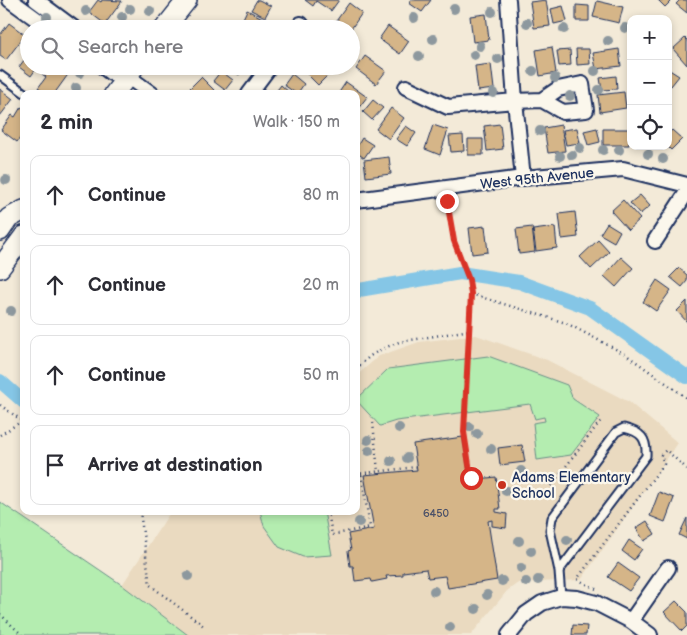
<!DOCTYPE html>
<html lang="en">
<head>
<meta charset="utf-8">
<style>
	:root { --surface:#fff; --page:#f7f7f7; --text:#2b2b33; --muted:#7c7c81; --line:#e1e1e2 }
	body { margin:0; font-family:"Balsamiq Sans",sans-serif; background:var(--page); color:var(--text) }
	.controls { position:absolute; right:15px; top:15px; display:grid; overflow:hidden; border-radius:10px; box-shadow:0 2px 8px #0003 }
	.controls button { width:45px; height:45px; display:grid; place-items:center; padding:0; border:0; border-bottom:1px solid var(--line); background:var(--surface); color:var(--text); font:25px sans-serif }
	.stop { position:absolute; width:15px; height:15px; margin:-11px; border:4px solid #d93025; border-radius:50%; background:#fff }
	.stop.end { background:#d93025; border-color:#fff; box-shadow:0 1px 5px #0008 }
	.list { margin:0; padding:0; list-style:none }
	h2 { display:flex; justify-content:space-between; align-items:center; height:65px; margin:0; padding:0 20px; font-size:21px }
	h2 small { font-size:16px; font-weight:400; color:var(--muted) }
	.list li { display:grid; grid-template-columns:32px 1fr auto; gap:15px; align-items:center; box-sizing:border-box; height:80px; margin:0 10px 10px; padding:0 10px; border:1px solid var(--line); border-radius:10px }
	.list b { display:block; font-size:19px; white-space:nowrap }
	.list em { font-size:16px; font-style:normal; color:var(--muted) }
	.icon { flex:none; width:28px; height:28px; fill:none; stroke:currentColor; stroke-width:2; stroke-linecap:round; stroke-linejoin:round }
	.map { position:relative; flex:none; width:687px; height:635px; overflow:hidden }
	.search { position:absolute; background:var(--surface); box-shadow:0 2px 8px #0003; left:20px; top:20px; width:340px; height:55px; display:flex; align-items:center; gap:12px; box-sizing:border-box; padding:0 18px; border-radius:28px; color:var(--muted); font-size:19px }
	.panel { position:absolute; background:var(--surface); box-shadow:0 2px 8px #0003; left:20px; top:90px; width:340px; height:425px; border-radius:10px }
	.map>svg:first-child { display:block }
	.built { fill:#eadac0 }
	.green { fill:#b4edb0; stroke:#688e87 }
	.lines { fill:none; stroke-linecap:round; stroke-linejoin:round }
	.canal { stroke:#85c6e6; stroke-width:14 }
	.building { fill:#d5b588; stroke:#1b2f5e }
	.lane-casing { stroke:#1b2f5e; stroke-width:11 }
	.street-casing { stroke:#1b2f5e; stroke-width:18 }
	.secondary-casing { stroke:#1b2f5e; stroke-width:22 }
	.path { stroke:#1b2f5e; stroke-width:2.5; stroke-dasharray:1 4; stroke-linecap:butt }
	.lane { stroke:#fbf7ec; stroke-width:7 }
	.street { stroke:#fbf7ec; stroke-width:14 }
	.secondary { stroke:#fbf7ec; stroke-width:19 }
	.tree { fill:#8d989e }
	.route { stroke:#d93025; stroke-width:6 }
	.poi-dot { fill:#c8321e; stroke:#fbf7ec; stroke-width:2 }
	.labels { text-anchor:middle; stroke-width:4.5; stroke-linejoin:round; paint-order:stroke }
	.number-label { font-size:11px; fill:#4a5068 }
	.street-label { font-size:14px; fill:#1b2f5e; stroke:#fbf7ec }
	.poi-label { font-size:14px; fill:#1b2f5e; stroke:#fbf7ec; text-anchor:start }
</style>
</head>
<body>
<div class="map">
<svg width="687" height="635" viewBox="0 0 687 635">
	<rect width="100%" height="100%" fill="#f3ead8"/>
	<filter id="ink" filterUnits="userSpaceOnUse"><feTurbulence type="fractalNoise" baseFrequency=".02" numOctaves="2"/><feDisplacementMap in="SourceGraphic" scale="10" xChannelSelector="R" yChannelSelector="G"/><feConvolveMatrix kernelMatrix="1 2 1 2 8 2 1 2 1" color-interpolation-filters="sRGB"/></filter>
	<g filter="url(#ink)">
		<!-- built -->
		<path class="built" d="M 476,335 L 547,360 L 629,402 L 678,443 L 581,580 L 518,583 L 507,591 L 471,635 L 188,635 L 122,585 L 171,511 L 356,511 L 356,376 L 379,356 L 419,342 Z"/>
		<!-- green -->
		<path class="green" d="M 488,356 L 567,385 L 573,399 L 600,417 L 571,455 L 537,460 L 533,423 L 545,421 L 544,417 L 535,419 L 530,404 L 396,421 L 380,426 L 356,400 L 388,369 Z
			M 0,502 L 122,585 L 188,635 L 0,635 Z
			M 260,511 L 324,511 L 332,555 L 303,557 L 279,547 L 264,526 Z"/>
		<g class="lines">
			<!-- canal -->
			<path class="canal" d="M 356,293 L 359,290 L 460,273 L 519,282 L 590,308 L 687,377
				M 0,381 L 24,402"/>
		</g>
		<!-- building -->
		<path class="building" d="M 98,0 L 101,2 L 102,0 L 122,1 L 105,24 L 89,12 Z
			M 257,0 L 259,0 L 271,6 L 265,17 L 251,10 Z
			M 305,0 L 339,0 L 331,11 L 316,1 L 313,6 Z
			M 411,0 L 431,0 L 422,12 L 409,3 Z
			M 546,0 L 550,26 L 534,28 L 530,2 Z
			M 658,0 L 672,0 L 665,7 Z
			M 680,0 L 687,0 L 687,13 L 676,4 Z
			M 597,1 L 623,7 L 619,23 L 593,17 Z
			M 349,3 L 362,13 L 351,29 L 341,29 L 334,24 Z
			M 576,5 L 589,6 L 589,21 L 576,21 Z
			M 563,6 L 567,21 L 554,24 L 551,9 Z
			M 247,10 L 270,22 L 267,29 L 247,29 L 240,25 Z
			M 486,14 L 489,40 L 473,42 L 470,16 Z
			M 9,23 L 25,35 L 6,60 L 0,56 L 0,35 Z
			M 388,26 L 409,41 L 400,54 L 379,39 Z
			M 685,38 L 687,40 L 687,65 L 673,49 Z
			M 29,45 L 29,66 L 38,66 L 31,76 L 19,67 L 27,56 L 23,53 Z
			M 552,47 L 556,73 L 540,76 L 536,50 Z
			M 576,49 L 589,49 L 590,64 L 577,65 Z
			M 619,49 L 621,66 L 596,69 L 593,53 Z
			M 570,50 L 571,65 L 559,66 L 557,51 Z
			M 365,56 L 386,71 L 376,84 L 356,69 Z
			M 491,64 L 494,89 L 478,91 L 475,66 Z
			M 47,66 L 69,66 L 72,69 L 54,94 L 46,94 L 38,88 L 46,77 L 42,74 Z
			M 227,66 L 245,66 L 239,75 Z
			M 323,66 L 330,73 L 318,85 L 300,67 Z
			M 668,69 L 679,76 L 671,86 L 668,85 Z
			M 221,71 L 233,80 L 225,90 L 213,81 Z
			M 292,74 L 304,84 L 297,94 L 284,85 Z
			M 616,76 L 617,89 L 602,90 L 600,78 Z
			M 201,77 L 218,94 L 195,94 L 190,88 Z
			M 346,82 L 367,97 L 357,110 L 356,109 L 356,94 L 338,94 Z
			M 281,85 L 291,94 L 274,94 Z
			M 0,89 L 13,99 L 0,116 Z
			M 624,92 L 626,108 L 600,112 L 598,95 Z
			M 373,100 L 383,108 L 372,120 L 363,112 Z
			M 21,107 L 24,109 L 24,133 L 17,142 L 1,130 L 12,115 L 15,117 Z
			M 391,108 L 404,118 L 389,139 L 376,129 Z
			M 500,124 L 503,149 L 487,151 L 484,126 Z
			M 433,125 L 448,130 L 440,155 L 425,149 Z
			M 561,125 L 565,151 L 548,153 L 544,128 Z
			M 406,126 L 416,133 L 407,146 L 396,139 Z
			M 577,128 L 580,143 L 566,145 L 563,130 Z
			M 597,128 L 600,142 L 588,145 L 584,131 Z
			M 603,129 L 629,129 L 629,145 L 603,145 Z
			M 672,130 L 682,139 L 671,150 L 667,146 L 668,146 L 668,134 Z
			M 463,135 L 464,151 L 451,152 L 449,136 Z
			M 362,138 L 373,145 L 364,158 L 356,152 L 356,148 Z
			M 468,139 L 483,139 L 483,155 L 468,155 Z
			M 389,157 L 391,174 L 366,177 L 364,160 Z
			M 640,195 L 650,206 L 640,214 L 630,203 Z
			M 623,200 L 640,219 L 628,230 L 611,211 Z
			M 575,212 L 578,237 L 562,239 L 559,214 Z
			M 607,223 L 620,231 L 614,242 L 600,234 Z
			M 485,226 L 488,252 L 472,254 L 469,228 Z
			M 532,227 L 535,252 L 519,254 L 516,229 Z
			M 555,227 L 557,248 L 536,251 L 533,230 Z
			M 598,240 L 609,252 L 591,269 L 580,257 Z
			M 621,257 L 633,268 L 616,287 L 604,276 Z
			M 679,268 L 687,275 L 687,281 L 682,287 L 670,277 Z
			M 657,280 L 671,290 L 656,311 L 643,302 Z
			M 687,301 L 687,322 L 677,311 Z
			M 463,437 L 470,480 L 496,477 L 500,509 L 496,509 L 496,512 L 507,514 L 506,528 L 492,526 L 492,520 L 488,521 L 497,580 L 448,588 L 445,576 L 428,578 L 426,569 L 403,572 L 403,575 L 386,576 L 387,579 L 372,582 L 371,579 L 355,581 L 353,566 L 350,566 L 348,551 L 351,550 L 348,534 L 374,529 L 364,475 L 417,470 L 413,444 Z
			M 522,445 L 525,462 L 500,465 L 498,448 Z
			M 659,492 L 674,498 L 665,522 L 650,516 Z
			M 687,518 L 687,539 L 679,535 Z
			M 647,521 L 655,534 L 644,541 L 636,528 Z
			M 629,540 L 642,549 L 634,560 L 622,551 Z
			M 618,563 L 639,578 L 629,591 L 608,577 Z
			M 676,601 L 687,612 L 687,626 L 682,631 L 664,612 Z
			M 573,625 L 587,626 L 586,635 L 572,635 Z"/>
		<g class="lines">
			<defs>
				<path id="lane" d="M 0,75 L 26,94
					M 559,571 L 550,530 L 552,518 L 616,432 L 624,428 C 641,432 647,438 646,456 L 559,571 L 561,597"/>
				<path id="street" d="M 10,0 L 50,29
					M 36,0 L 75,29
					M 508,0 L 515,101 L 523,178
					M 297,29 L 301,24
					M 102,66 L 111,73 L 127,76 L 152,94
					M 406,87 L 448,107 L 515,101 L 542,100 L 563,112 L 586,110 L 582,84 L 558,89 L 542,100
					M 249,94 L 270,66
					M 356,200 L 523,178 L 623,169 L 687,185
					M 655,241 L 687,192
					M 631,621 L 668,568
					M 509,635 L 526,614 L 542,603 L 561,597 L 577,598 L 596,603 L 631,621 L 650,635"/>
				<path id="secondary" d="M 164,29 L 187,0
					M 114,94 L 135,66
					M 0,231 L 9,218 L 24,210
					M 0,268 L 24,236"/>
			</defs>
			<!-- lane casing -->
			<use href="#lane" class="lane-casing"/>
			<!-- street casing -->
			<use href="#street" class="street-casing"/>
			<!-- secondary casing -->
			<use href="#secondary" class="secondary-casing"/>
			<!-- path -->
			<path class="path" d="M 447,200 L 453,241 L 469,280 L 471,294 L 464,432 L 471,479
				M 471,294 L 566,323 L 625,354 L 687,398
				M 356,369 L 370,356 L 382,349 L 399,342 L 470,330
				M 0,405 L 24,422
				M 373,423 L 378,471
				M 0,435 L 22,421
				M 356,474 L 416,467
				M 551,486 L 602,419
				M 140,511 L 150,585 L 205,627
				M 328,511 L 332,535 L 370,527 L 361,473
				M 596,589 L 577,579 L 664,464 L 661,455 L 666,450 L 687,469
				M 0,614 L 22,635"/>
			<!-- lane -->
			<use href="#lane" class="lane"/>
			<!-- street -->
			<use href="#street" class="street"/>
			<!-- secondary -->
			<use href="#secondary" class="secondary"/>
		</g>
		<!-- trees -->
		<g class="tree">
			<circle cx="130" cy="9" r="5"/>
			<circle cx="454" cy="9" r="5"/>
			<circle cx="86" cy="11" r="5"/>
			<circle cx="150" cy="11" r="5"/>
			<circle cx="492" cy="12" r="5"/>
			<circle cx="47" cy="17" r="5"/>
			<circle cx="122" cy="17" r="5"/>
			<circle cx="414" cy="18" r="5"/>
			<circle cx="527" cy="23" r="5"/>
			<circle cx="625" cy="28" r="5"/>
			<circle cx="564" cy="29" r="5"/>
			<circle cx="433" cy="39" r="5"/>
			<circle cx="608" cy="41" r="5"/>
			<circle cx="480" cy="46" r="5"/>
			<circle cx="474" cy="55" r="5"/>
			<circle cx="419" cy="56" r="5"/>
			<circle cx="498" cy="59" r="5"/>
			<circle cx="533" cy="71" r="5"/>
			<circle cx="595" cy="71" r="5"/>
			<circle cx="80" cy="73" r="5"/>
			<circle cx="555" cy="78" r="5"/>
			<circle cx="76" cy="88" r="5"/>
			<circle cx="599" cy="90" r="5"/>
			<circle cx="493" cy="93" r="5"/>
			<circle cx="570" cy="96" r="5"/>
			<circle cx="540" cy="131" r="5"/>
			<circle cx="580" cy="148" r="5"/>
			<circle cx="603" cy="150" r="5"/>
			<circle cx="619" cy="150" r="5"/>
			<circle cx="648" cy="154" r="5"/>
			<circle cx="572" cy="155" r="5"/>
			<circle cx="560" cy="156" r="5"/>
			<circle cx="663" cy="159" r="5"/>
			<circle cx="6" cy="180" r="5"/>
			<circle cx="11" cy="311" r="5"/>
			<circle cx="469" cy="427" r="5"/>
			<circle cx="399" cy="428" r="5"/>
			<circle cx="477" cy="434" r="5"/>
			<circle cx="368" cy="440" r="5"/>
			<circle cx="491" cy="449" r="5"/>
			<circle cx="369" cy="451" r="5"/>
			<circle cx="407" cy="458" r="5"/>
			<circle cx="391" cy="461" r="5"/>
			<circle cx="521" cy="471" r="5"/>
			<circle cx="506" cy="491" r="5"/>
			<circle cx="359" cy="522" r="5"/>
			<circle cx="567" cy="540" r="5"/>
			<circle cx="519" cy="541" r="5"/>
			<circle cx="531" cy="551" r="5"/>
			<circle cx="521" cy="568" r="5"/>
			<circle cx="188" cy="576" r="5"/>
			<circle cx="538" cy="580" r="5"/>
			<circle cx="502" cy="581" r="5"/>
			<circle cx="526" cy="582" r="5"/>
			<circle cx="434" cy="591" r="5"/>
			<circle cx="487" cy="595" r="5"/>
			<circle cx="476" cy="609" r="5"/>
			<circle cx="450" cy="627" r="5"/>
		</g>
	</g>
	<g class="lines" filter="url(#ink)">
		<!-- route -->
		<path class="route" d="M 447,201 L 454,241 L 469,280 L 471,294 L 464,432 L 471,478"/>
	</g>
	<!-- markers -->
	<circle class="poi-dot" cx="502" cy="485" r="5"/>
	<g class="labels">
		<!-- number labels -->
		<g class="number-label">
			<text x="436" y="517">6450</text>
		</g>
		<!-- street labels -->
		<g class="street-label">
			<text transform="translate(537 178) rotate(-6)" y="5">West 95th Avenue</text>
		</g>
		<!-- poi labels -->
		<g class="poi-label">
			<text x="512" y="482">Adams Elementary<tspan x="512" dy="16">School</tspan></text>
		</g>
	</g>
</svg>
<div class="controls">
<button>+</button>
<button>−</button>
<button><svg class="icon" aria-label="locate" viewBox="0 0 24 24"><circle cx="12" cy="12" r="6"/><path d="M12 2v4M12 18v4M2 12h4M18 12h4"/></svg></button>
</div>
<div class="stop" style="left:471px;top:478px"></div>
<div class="stop end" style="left:447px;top:201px"></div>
<div class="search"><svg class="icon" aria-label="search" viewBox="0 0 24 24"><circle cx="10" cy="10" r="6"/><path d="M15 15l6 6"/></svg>Search here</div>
<section class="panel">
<h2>2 min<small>Walk · 150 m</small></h2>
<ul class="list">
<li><svg class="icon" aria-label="ahead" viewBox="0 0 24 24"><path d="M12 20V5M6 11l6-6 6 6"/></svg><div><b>Continue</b></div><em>80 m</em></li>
<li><svg class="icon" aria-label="ahead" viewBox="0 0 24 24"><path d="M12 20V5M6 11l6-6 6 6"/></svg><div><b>Continue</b></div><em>20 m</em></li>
<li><svg class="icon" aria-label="ahead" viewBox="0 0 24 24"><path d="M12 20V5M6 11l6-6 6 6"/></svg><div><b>Continue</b></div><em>50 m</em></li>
<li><svg class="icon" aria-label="arrive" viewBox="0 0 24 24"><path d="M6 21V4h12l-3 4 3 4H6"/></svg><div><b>Arrive at destination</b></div></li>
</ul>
</section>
</div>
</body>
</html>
